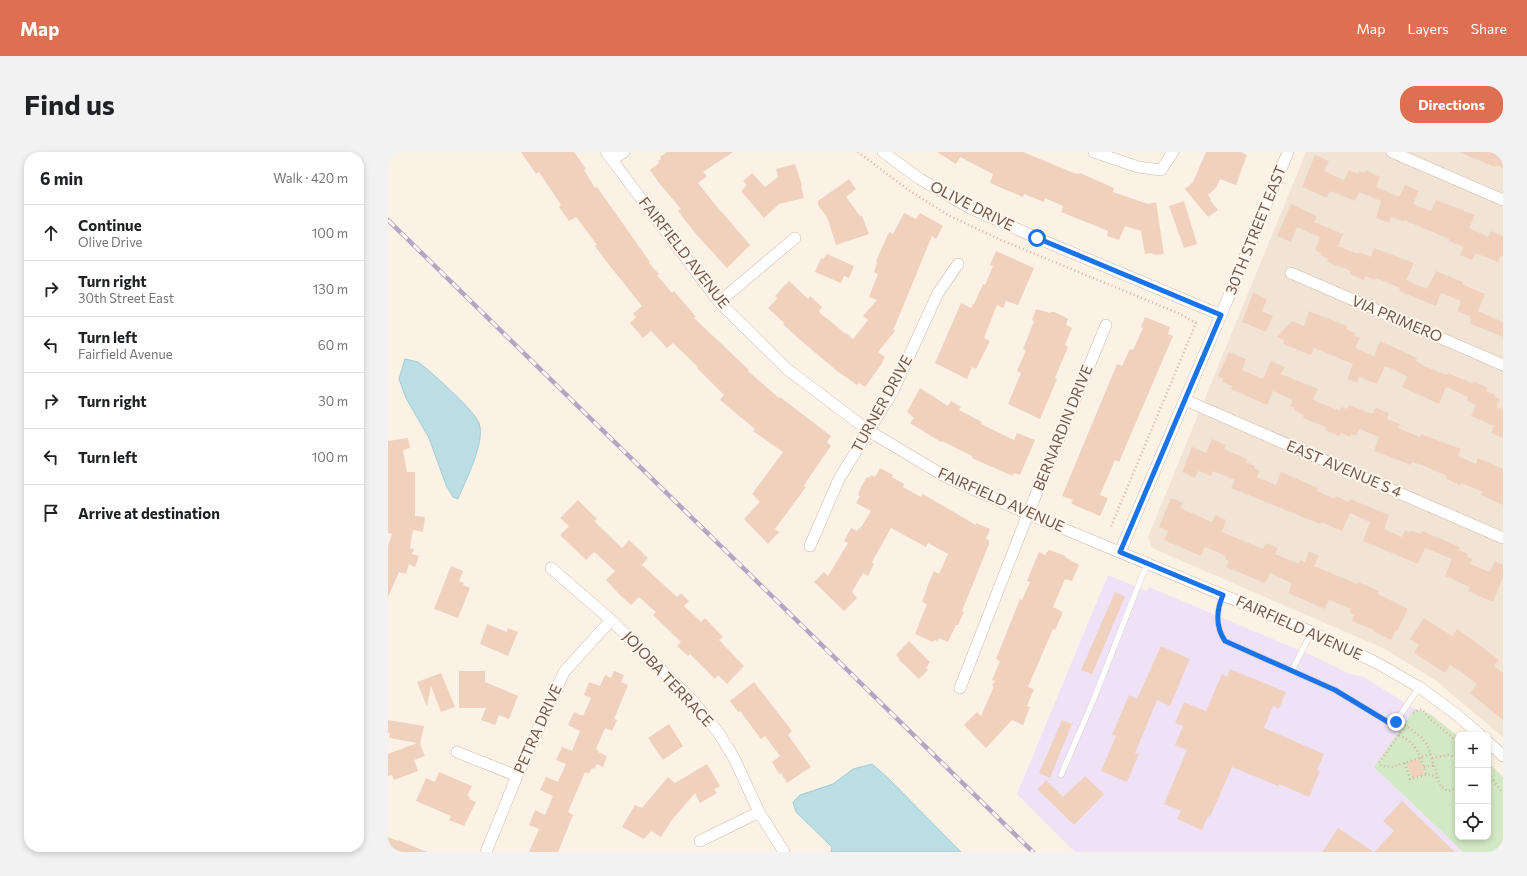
<!DOCTYPE html>
<html lang="en">
<head>
<meta charset="utf-8">
<style>
	:root { --surface:#fff; --page:#f2f2f2; --text:#202124; --muted:#757577; --line:#e0e0e0; --accent:#de6f51 }
	body { margin:0; font-family:Commissioner,sans-serif; background:var(--page); color:var(--text) }
	.controls { position:absolute; right:12px; bottom:12px; display:grid; overflow:hidden; border-radius:8px; box-shadow:0 2px 6px #0003 }
	.controls button { width:36px; height:36px; display:grid; place-items:center; padding:0; border:0; border-bottom:1px solid var(--line); background:var(--surface); color:var(--text); font:20px sans-serif }
	.stop { position:absolute; width:12px; height:12px; margin:-9px; border:3px solid #1a73e8; border-radius:50%; background:#fff }
	.stop.end { background:#1a73e8; border-color:#fff; box-shadow:0 1px 4px #0008 }
	.list { margin:0; padding:0; list-style:none }
	h2 { display:flex; justify-content:space-between; align-items:center; height:52px; margin:0; padding:0 16px; font-size:17px }
	h2 small { font-size:13px; font-weight:400; color:var(--muted) }
	.list li { display:grid; grid-template-columns:26px 1fr auto; gap:12px; align-items:center; box-sizing:border-box; height:56px; padding:0 16px; border-top:1px solid var(--line) }
	.list b { display:block; font-size:15px; white-space:nowrap }
	.list p { margin:0; font-size:13px; white-space:nowrap; color:var(--muted) }
	.list em { font-size:13px; font-style:normal; color:var(--muted) }
	.icon { flex:none; width:22px; height:22px; fill:none; stroke:currentColor; stroke-width:2; stroke-linecap:round; stroke-linejoin:round }
	.map { position:relative; flex:none; width:1115px; height:700px; overflow:hidden; border-radius:16px }
	header { display:flex; align-items:center; gap:24px; box-sizing:border-box; height:56px; padding:0 20px; background:var(--accent); color:#fff }
	header strong { font-size:19px }
	nav { display:flex; gap:22px; margin-inline-start:auto; font-size:14px }
	.intro { display:flex; align-items:center; justify-content:space-between; box-sizing:border-box; height:96px; padding:0 24px }
	h1 { margin:0; font-size:28px }
	.button { padding:10px 18px; border-radius:16px; background:var(--accent); color:#fff; font-size:14px; font-weight:700 }
	main { display:flex; gap:24px; padding:0 24px }
	aside { flex:1; background:var(--surface); border-radius:16px; box-shadow:0 2px 6px #0003 }
	.map>svg:first-child { display:block }
	.residential { fill:#f2e4d4 }
	.education { fill:#efe2f7 }
	.green { fill:#d3e8c4 }
	.water { fill:#badee3; stroke:#a1cdd4 }
	.building { fill:#efd1be }
	.lines { fill:none; stroke-linecap:round; stroke-linejoin:round }
	.service-casing { stroke:#ccbaac; stroke-width:6 }
	.minor-casing { stroke:#ccbaac; stroke-width:12 }
	.path { stroke:#d4b4a1; stroke-width:2.5; stroke-dasharray:1 3; stroke-linecap:butt }
	.service { stroke:#fff; stroke-width:5.5 }
	.minor { stroke:#fff; stroke-width:11 }
	.rail-casing { stroke:#b5a4c4; stroke-width:4.5 }
	.rail { stroke:#fef6eb; stroke-width:3; stroke-dasharray:9; stroke-linecap:butt }
	.route { stroke:#1a73e8; stroke-width:5 }
	.labels { text-anchor:middle; stroke-width:4; stroke-linejoin:round; paint-order:stroke }
	.street-label { font-size:15px; fill:#72594c; stroke:#fef6eb }
</style>
</head>
<body>
<header>
<strong>Map</strong>
<nav><a>Map</a><a>Layers</a><a>Share</a></nav>
</header>
<div class="intro"><h1>Find us</h1><a class="button">Directions</a></div>
<main>
<aside>
<h2>6 min<small>Walk · 420 m</small></h2>
<ul class="list">
<li><svg class="icon" aria-label="ahead" viewBox="0 0 24 24"><path d="M12 20V5M6 11l6-6 6 6"/></svg><div><b>Continue</b><p>Olive Drive</p></div><em>100 m</em></li>
<li><svg class="icon" aria-label="right" viewBox="0 0 24 24"><path d="M7 20v-9h11M14 6l5 5-5 5"/></svg><div><b>Turn right</b><p>30th Street East</p></div><em>130 m</em></li>
<li><svg class="icon" aria-label="left" viewBox="0 0 24 24"><path d="M17 20v-9H6M10 6l-5 5 5 5"/></svg><div><b>Turn left</b><p>Fairfield Avenue</p></div><em>60 m</em></li>
<li><svg class="icon" aria-label="right" viewBox="0 0 24 24"><path d="M7 20v-9h11M14 6l5 5-5 5"/></svg><div><b>Turn right</b></div><em>30 m</em></li>
<li><svg class="icon" aria-label="left" viewBox="0 0 24 24"><path d="M17 20v-9H6M10 6l-5 5 5 5"/></svg><div><b>Turn left</b></div><em>100 m</em></li>
<li><svg class="icon" aria-label="arrive" viewBox="0 0 24 24"><path d="M6 21V4h12l-3 4 3 4H6"/></svg><div><b>Arrive at destination</b></div></li>
</ul>
</aside>
<div class="map">
<svg width="1115" height="700" viewBox="0 0 1115 700">
	<rect width="100%" height="100%" fill="#fbf2e5"/>
	<!-- residential -->
	<path class="residential" d="M 918,0 L 1115,0 L 1115,585 L 1047,528 L 997,497 L 764,396 L 760,385 Z"/>
	<!-- education -->
	<path class="education" d="M 720,423 L 759,439 L 761,435 L 925,504 L 962,522 L 976,525 L 1027,557 L 986,615 L 1075,700 L 687,700 L 629,642 Z"/>
	<!-- green -->
	<path class="green" d="M 1027,557 L 1042,562 L 1070,584 L 1070,685 L 1100,685 L 1100,610 L 1115,625 L 1115,700 L 1075,700 L 986,615 Z"/>
	<!-- water -->
	<path class="water" d="M 17,207 L 30,210 L 38,216 C 50,227 85,257 91,271 C 98,290 77,329 70,347 L 65,345 L 58,333 L 41,286 L 18,246 L 11,227 Z
		M 484,612 L 499,625 L 573,700 L 443,700 L 444,695 L 408,660 L 405,650 L 412,643 L 445,632 L 465,617 Z"/>
	<!-- building -->
	<path class="building" d="M 133,0 L 186,0 L 198,17 L 196,18 L 207,36 L 209,35 L 262,110 L 261,111 L 271,122 L 269,123 L 284,141 L 286,139 L 308,165 L 306,166 L 361,218 L 360,219 L 391,246 L 392,245 L 443,284 L 439,290 L 443,294 L 418,330 L 416,334 L 418,335 L 387,377 L 391,380 L 380,392 L 356,367 L 372,350 L 364,342 L 395,300 L 365,279 L 367,277 L 332,248 L 336,243 L 309,216 L 310,215 L 285,191 L 279,196 L 263,179 L 255,186 L 242,171 L 248,165 L 245,162 L 254,154 L 218,109 L 207,94 L 209,93 L 189,66 L 188,65 L 181,69 L 171,55 L 173,53 L 151,20 L 148,22 Z
		M 279,0 L 345,0 L 315,20 L 319,24 L 310,31 L 333,60 L 333,59 L 362,93 L 339,116 L 307,81 L 290,59 L 293,57 L 271,31 L 262,18 L 271,11 L 270,9 L 273,7 L 272,5 Z
		M 549,0 L 635,0 L 686,21 L 691,22 L 692,21 L 726,36 L 725,40 L 760,52 L 768,50 L 776,102 L 767,103 L 763,101 L 757,102 L 753,79 L 737,74 L 731,88 L 719,84 L 720,79 L 673,60 L 675,54 L 657,46 L 656,50 L 636,42 L 635,45 L 602,31 L 605,22 L 572,5 L 568,12 Z
		M 818,0 L 853,0 L 859,3 L 848,33 L 832,27 L 828,36 L 820,43 L 823,47 L 822,48 L 830,58 L 820,65 L 797,37 L 805,30 Z
		M 1071,0 L 1115,0 L 1115,16 L 1108,13 L 1107,15 Z
		M 927,3 L 941,9 L 936,19 L 956,28 L 961,18 L 970,22 L 971,19 L 977,21 L 978,18 L 992,25 L 988,35 L 1011,45 L 1017,33 L 1031,39 L 1025,52 L 1043,59 L 1048,48 L 1087,63 L 1081,76 L 1100,85 L 1103,79 L 1115,84 L 1115,105 L 1113,104 L 1110,110 L 1087,101 L 1084,108 L 1072,103 L 1075,95 L 1061,89 L 1061,87 L 1016,68 L 1016,70 L 1003,65 L 1001,71 L 988,66 L 993,49 L 971,40 L 967,49 L 942,39 L 939,46 L 914,35 Z
		M 407,12 L 414,33 L 413,34 L 416,46 L 391,52 L 376,66 L 353,39 L 359,33 L 355,29 L 364,21 L 377,35 L 390,25 L 388,17 Z
		M 461,27 L 468,37 L 458,45 L 472,64 L 474,64 L 481,82 L 448,93 L 439,65 L 430,53 L 430,49 Z
		M 796,49 L 809,92 L 796,96 L 781,54 Z
		M 903,52 L 929,64 L 926,70 L 955,82 L 950,94 L 970,102 L 971,100 L 983,105 L 986,96 L 1026,111 L 1018,128 L 1039,137 L 1048,119 L 1075,130 L 1074,132 L 1097,142 L 1090,159 L 1115,170 L 1115,185 L 1083,172 L 1082,170 L 1083,167 L 1081,166 L 1082,164 L 1069,159 L 1073,149 L 1053,141 L 1048,154 L 1011,139 L 1012,136 L 993,128 L 988,126 L 987,128 L 978,124 L 976,128 L 962,122 L 963,119 L 939,110 L 940,107 L 932,103 L 933,101 L 927,98 L 932,85 L 909,75 L 903,90 L 889,84 Z
		M 516,61 L 528,67 L 532,61 L 555,74 L 548,87 L 544,84 L 507,174 L 505,177 L 507,179 L 490,200 L 497,205 L 494,210 L 495,210 L 477,235 L 471,231 L 469,233 L 449,219 L 410,186 L 395,172 L 396,171 L 380,156 L 388,148 L 389,146 L 387,144 L 401,129 L 420,147 L 422,144 L 434,155 L 431,159 L 432,161 L 458,182 L 458,181 L 465,187 L 480,168 L 475,164 L 489,148 L 481,145 L 490,122 L 486,120 L 489,111 L 488,109 L 501,80 L 505,82 Z
		M 608,99 L 646,116 L 630,153 L 618,149 L 615,156 L 609,153 L 596,186 L 602,189 L 588,217 L 584,215 L 579,227 L 547,211 L 573,151 L 583,156 L 585,152 L 586,152 L 595,132 L 597,133 L 605,114 L 602,113 Z
		M 439,102 L 466,114 L 461,126 L 456,124 L 453,131 L 427,120 L 433,106 L 435,107 Z
		M 865,141 L 879,147 L 874,159 L 885,164 L 878,180 L 854,170 Z
		M 648,157 L 662,161 L 663,160 L 666,160 L 675,164 L 680,167 L 678,173 L 684,176 L 677,193 L 680,195 L 667,226 L 669,227 L 652,267 L 620,252 L 633,221 L 629,219 L 638,198 L 635,197 L 646,169 L 644,168 Z
		M 921,159 L 959,174 L 958,177 L 967,181 L 966,184 L 972,186 L 967,196 L 986,204 L 992,189 L 1029,206 L 1028,209 L 1036,214 L 1059,223 L 1060,221 L 1084,231 L 1085,229 L 1100,236 L 1098,239 L 1107,243 L 1107,245 L 1112,247 L 1108,255 L 1114,257 L 1115,254 L 1115,286 L 1103,281 L 1106,274 L 1083,264 L 1088,253 L 1079,249 L 1080,245 L 1058,235 L 1051,252 L 1014,235 L 1019,224 L 997,214 L 989,232 L 971,225 L 969,231 L 959,227 L 965,212 L 926,196 L 923,203 L 895,192 L 896,188 L 889,185 L 904,169 L 916,174 Z
		M 757,165 L 782,175 L 780,182 L 785,184 L 731,310 L 727,308 L 712,343 L 720,346 L 712,364 L 686,353 L 683,351 L 685,348 L 674,344 L 729,212 L 734,214 L 742,197 L 745,198 L 755,176 L 753,175 Z
		M 841,200 L 858,207 L 854,218 L 875,227 L 883,209 L 897,215 L 893,222 L 930,237 L 925,248 L 952,259 L 954,255 L 959,257 L 961,253 L 984,262 L 988,256 L 1001,261 L 999,267 L 1012,272 L 1010,276 L 1032,285 L 1033,282 L 1073,297 L 1070,304 L 1088,312 L 1090,306 L 1115,317 L 1115,353 L 1093,343 L 1095,340 L 1073,331 L 1072,333 L 1058,327 L 1059,324 L 1034,313 L 1024,310 L 1023,313 L 986,299 L 991,285 L 972,277 L 968,284 L 963,282 L 962,285 L 953,281 L 951,284 L 937,278 L 938,275 L 915,266 L 916,263 L 906,258 L 907,256 L 902,254 L 905,248 L 885,239 L 879,253 L 843,237 L 844,234 L 834,230 L 835,227 L 830,224 Z
		M 532,236 L 560,254 L 563,249 L 573,255 L 571,258 L 594,270 L 593,272 L 626,288 L 629,281 L 647,288 L 632,323 L 626,321 L 625,324 L 595,311 L 584,306 L 584,304 L 554,289 L 553,290 L 522,271 L 526,266 L 519,260 Z
		M 20,286 L 22,296 L 15,298 L 19,320 L 27,320 L 27,364 L 37,365 L 35,380 L 25,378 L 22,396 L 26,397 L 24,402 L 31,404 L 27,415 L 21,412 L 18,422 L 11,420 L 0,445 L 0,394 L 4,382 L 0,381 L 0,289 Z
		M 824,287 L 838,293 L 836,297 L 859,307 L 858,310 L 867,314 L 866,316 L 872,319 L 869,325 L 888,333 L 893,320 L 930,336 L 929,339 L 947,347 L 948,344 L 961,350 L 962,347 L 1001,363 L 996,377 L 1014,385 L 1017,378 L 1023,380 L 1023,378 L 1033,382 L 1034,379 L 1072,395 L 1071,398 L 1080,402 L 1079,405 L 1085,407 L 1082,412 L 1102,420 L 1107,409 L 1115,413 L 1115,425 L 1105,450 L 1080,439 L 1082,435 L 1057,424 L 1064,407 L 1037,396 L 1030,412 L 975,389 L 982,370 L 962,361 L 954,379 L 933,370 L 932,372 L 843,336 L 847,328 L 825,319 L 823,324 L 810,319 L 807,326 L 794,320 L 804,295 L 818,301 Z
		M 492,316 L 505,323 L 504,325 L 516,332 L 515,335 L 533,345 L 535,342 L 588,373 L 588,371 L 602,377 L 598,387 L 601,388 L 601,392 L 574,459 L 576,460 L 570,473 L 568,473 L 560,490 L 551,486 L 549,489 L 546,488 L 545,490 L 527,482 L 539,452 L 534,450 L 541,430 L 546,419 L 551,422 L 560,402 L 540,391 L 538,395 L 503,376 L 484,410 L 486,412 L 480,424 L 475,421 L 464,440 L 469,446 L 456,459 L 426,430 L 436,420 L 440,424 L 460,391 L 456,389 L 463,376 L 469,379 L 471,376 L 472,377 L 483,359 L 468,351 L 472,344 L 470,343 L 473,335 L 479,325 L 482,326 L 483,323 L 487,325 Z
		M 783,346 L 795,351 L 792,356 L 824,370 L 827,363 L 838,368 L 834,380 L 875,397 L 878,391 L 890,396 L 887,402 L 906,410 L 911,411 L 912,408 L 917,410 L 921,399 L 931,404 L 926,414 L 969,432 L 970,430 L 991,439 L 990,442 L 1020,457 L 1009,479 L 1008,478 L 1003,488 L 985,479 L 986,478 L 964,469 L 966,463 L 962,461 L 963,457 L 941,448 L 937,457 L 900,441 L 904,431 L 901,430 L 882,421 L 877,431 L 838,415 L 841,409 L 837,407 L 838,404 L 817,395 L 813,404 L 776,388 L 780,379 L 771,375 Z
		M 190,348 L 209,367 L 206,369 L 234,396 L 241,388 L 260,406 L 254,413 L 289,445 L 293,441 L 301,449 L 296,454 L 313,470 L 317,466 L 335,485 L 331,488 L 356,514 L 339,532 L 330,523 L 327,527 L 302,502 L 300,504 L 289,494 L 293,490 L 265,463 L 268,460 L 251,445 L 243,453 L 232,443 L 218,428 L 227,419 L 212,405 L 206,400 L 198,408 L 172,383 L 181,374 L 172,366 Z
		M 661,398 L 678,404 L 677,405 L 691,413 L 684,429 L 677,427 L 665,455 L 675,460 L 667,478 L 665,477 L 640,535 L 646,537 L 639,554 L 642,555 L 635,573 L 624,568 L 598,596 L 576,573 L 589,560 L 593,564 L 606,534 L 604,534 L 607,529 L 604,528 L 612,509 L 608,507 L 632,447 L 634,448 L 642,430 L 639,429 L 645,414 L 651,400 L 657,403 Z
		M 63,414 L 75,419 L 71,429 L 76,431 L 75,433 L 82,436 L 70,466 L 46,457 Z
		M 727,440 L 737,445 L 704,522 L 693,518 Z
		M 1036,466 L 1064,484 L 1069,477 L 1085,488 L 1111,508 L 1106,514 L 1115,521 L 1115,568 L 1082,541 L 1089,532 L 1071,518 L 1071,519 L 1062,513 L 1057,521 L 1026,501 L 1031,493 L 1022,487 Z
		M 99,472 L 119,480 L 120,476 L 130,480 L 120,504 L 92,492 Z
		M 521,489 L 542,510 L 538,516 L 540,518 L 531,527 L 511,508 L 512,507 L 508,503 Z
		M 773,494 L 802,507 L 782,554 L 769,548 L 747,601 L 751,602 L 739,630 L 713,619 L 728,584 L 724,583 L 741,543 L 749,547 Z
		M 842,517 L 898,540 L 891,557 L 885,554 L 876,576 L 936,602 L 929,618 L 932,619 L 921,645 L 891,632 L 890,634 L 844,615 L 822,665 L 820,664 L 814,678 L 789,667 L 793,659 L 776,652 L 799,598 L 787,593 L 795,574 L 787,571 L 796,550 L 818,559 L 834,522 L 839,525 Z
		M 71,519 L 97,519 L 97,530 L 130,544 L 121,567 L 111,563 L 107,573 L 93,568 L 98,556 L 71,556 Z
		M 226,519 L 236,523 L 233,530 L 240,533 L 226,567 L 229,568 L 224,579 L 217,576 L 208,597 L 211,599 L 210,600 L 219,604 L 215,615 L 209,612 L 206,617 L 204,616 L 201,622 L 197,620 L 180,660 L 185,663 L 170,700 L 141,700 L 151,677 L 141,673 L 147,658 L 157,663 L 165,644 L 152,638 L 158,625 L 170,630 L 178,612 L 168,608 L 174,595 L 184,599 L 192,579 L 180,573 L 186,560 L 195,564 L 203,546 L 196,543 L 201,530 L 212,534 L 217,523 L 223,526 Z
		M 53,521 L 67,555 L 53,560 L 43,534 L 39,555 L 29,530 Z
		M 366,530 L 404,579 L 400,583 L 423,615 L 399,631 L 393,621 L 391,622 L 384,610 L 392,604 L 377,584 L 373,587 L 352,559 L 350,560 L 342,549 Z
		M 0,568 L 36,574 L 32,592 L 37,604 L 26,608 L 30,619 L 6,628 L 4,623 L 0,624 L 0,602 L 29,591 L 1,586 L 2,581 L 0,581 Z
		M 674,568 L 684,572 L 662,626 L 651,621 Z
		M 281,572 L 295,594 L 275,608 L 260,586 Z
		M 1032,607 L 1036,623 L 1024,626 L 1019,610 Z
		M 319,612 L 332,634 L 326,637 L 329,641 L 312,651 L 307,641 L 283,669 L 273,685 L 263,679 L 256,687 L 234,675 L 247,653 L 254,656 L 280,625 L 287,631 Z
		M 51,620 L 84,634 L 79,644 L 82,645 L 81,647 L 88,650 L 76,674 L 61,668 L 63,664 L 28,649 L 38,626 L 47,630 Z
		M 697,624 L 716,642 L 686,673 L 649,637 L 658,628 L 675,645 Z
		M 1014,649 L 1067,700 L 934,700 L 950,676 L 986,700 L 1006,679 L 995,669 Z
		M 0,685 L 10,689 L 10,688 L 39,700 L 0,700 Z"/>
	<g class="lines">
		<defs>
			<path id="service" d="M 835,443 C 828,459 827,474 837,489 L 947,538 L 1000,570 L 1008,570 L 1031,535
				M 904,518 L 924,480
				M 673,623 L 705,549 L 754,424 L 760,412"/>
			<path id="minor" d="M 218,0 L 331,150 L 399,217 L 481,279 L 558,325 L 640,362 L 924,480 L 989,511 L 1031,535 L 1068,562 L 1092,583
				M 495,0 L 532,27 L 582,56 L 649,86 L 833,163
				M 706,0 L 750,15 L 773,18 L 785,0
				M 1004,0 L 1115,48
				M 224,8 L 236,0
				M 903,121 L 1115,213
				M 331,150 L 407,86
				M 797,248 L 1115,386
				M 422,394 L 451,327 L 505,239 L 550,141 L 570,112
				M 732,400 L 833,163 L 900,0
				M 163,416 L 223,468 L 304,548 L 330,580 L 346,606 L 371,660 L 396,700
				M 572,536 L 640,362 L 718,173
				M 1100,590 L 1115,604
				M 69,600 L 129,624
				M 312,689 L 371,660
				M 98,700 L 129,624 L 176,520 L 223,468"/>
		</defs>
		<!-- service casing -->
		<use href="#service" class="service-casing"/>
		<!-- minor casing -->
		<use href="#minor" class="minor-casing"/>
		<!-- path -->
		<path class="path" d="M 470,0 L 519,37 L 560,63 L 613,88 L 790,161 L 808,171 L 722,377
			M 1025,561 L 1034,557 L 1042,567 L 1070,590
			M 1017,573 L 1033,585 L 1039,592 L 1053,635 L 1056,636 L 1059,639 L 1070,636
			M 1015,577 L 991,611 L 993,614 L 1004,615 L 1043,602
			M 1011,583 C 1029,591 1033,605 1038,623
			M 1044,606 L 1060,603 L 1070,606
			M 1017,611 L 1022,627 L 1042,622 L 1050,627
			M 1036,615 L 1046,613
			M 1100,622 L 1115,641"/>
		<!-- service -->
		<use href="#service" class="service"/>
		<!-- minor -->
		<use href="#minor" class="minor"/>
		<defs>
			<path id="rail" d="M 0,68 L 645,700"/>
		</defs>
		<!-- rail casing -->
		<use href="#rail" class="rail-casing"/>
		<!-- rail -->
		<use href="#rail" class="rail"/>
	</g>
	<g class="lines">
		<!-- route -->
		<path class="route" d="M 649,86 L 833,163 L 732,400 L 835,443 C 828,459 827,474 837,489 L 947,538 L 1000,570 L 1008,570"/>
	</g>
	<g class="labels">
		<!-- street labels -->
		<g class="street-label">
			<text transform="translate(584 54) rotate(27)" y="5">OLIVE DRIVE</text>
			<text transform="translate(868 78) rotate(-68)" y="5">30TH STREET EAST</text>
			<text transform="translate(296 101) rotate(52)" y="5">FAIRFIELD AVENUE</text>
			<text transform="translate(1009 167) rotate(23)" y="5">VIA PRIMERO</text>
			<text transform="translate(494 252) rotate(-61)" y="5">TURNER DRIVE</text>
			<text transform="translate(675 276) rotate(-68)" y="5">BERNARDIN DRIVE</text>
			<text transform="translate(956 317) rotate(23)" y="5">EAST AVENUE S 4</text>
			<text transform="translate(613 348) rotate(24)" y="5">FAIRFIELD AVENUE</text>
			<text transform="translate(911 476) rotate(24)" y="5">FAIRFIELD AVENUE</text>
			<text transform="translate(280 527) rotate(47)" y="5">JOJOBA TERRACE</text>
			<text transform="translate(150 577) rotate(-66)" y="5">PETRA DRIVE</text>
		</g>
	</g>
</svg>
<div class="controls">
<button>+</button>
<button>−</button>
<button><svg class="icon" aria-label="locate" viewBox="0 0 24 24"><circle cx="12" cy="12" r="6"/><path d="M12 2v4M12 18v4M2 12h4M18 12h4"/></svg></button>
</div>
<div class="stop" style="left:649px;top:86px"></div>
<div class="stop end" style="left:1008px;top:570px"></div>
</div>
</main>
</body>
</html>
